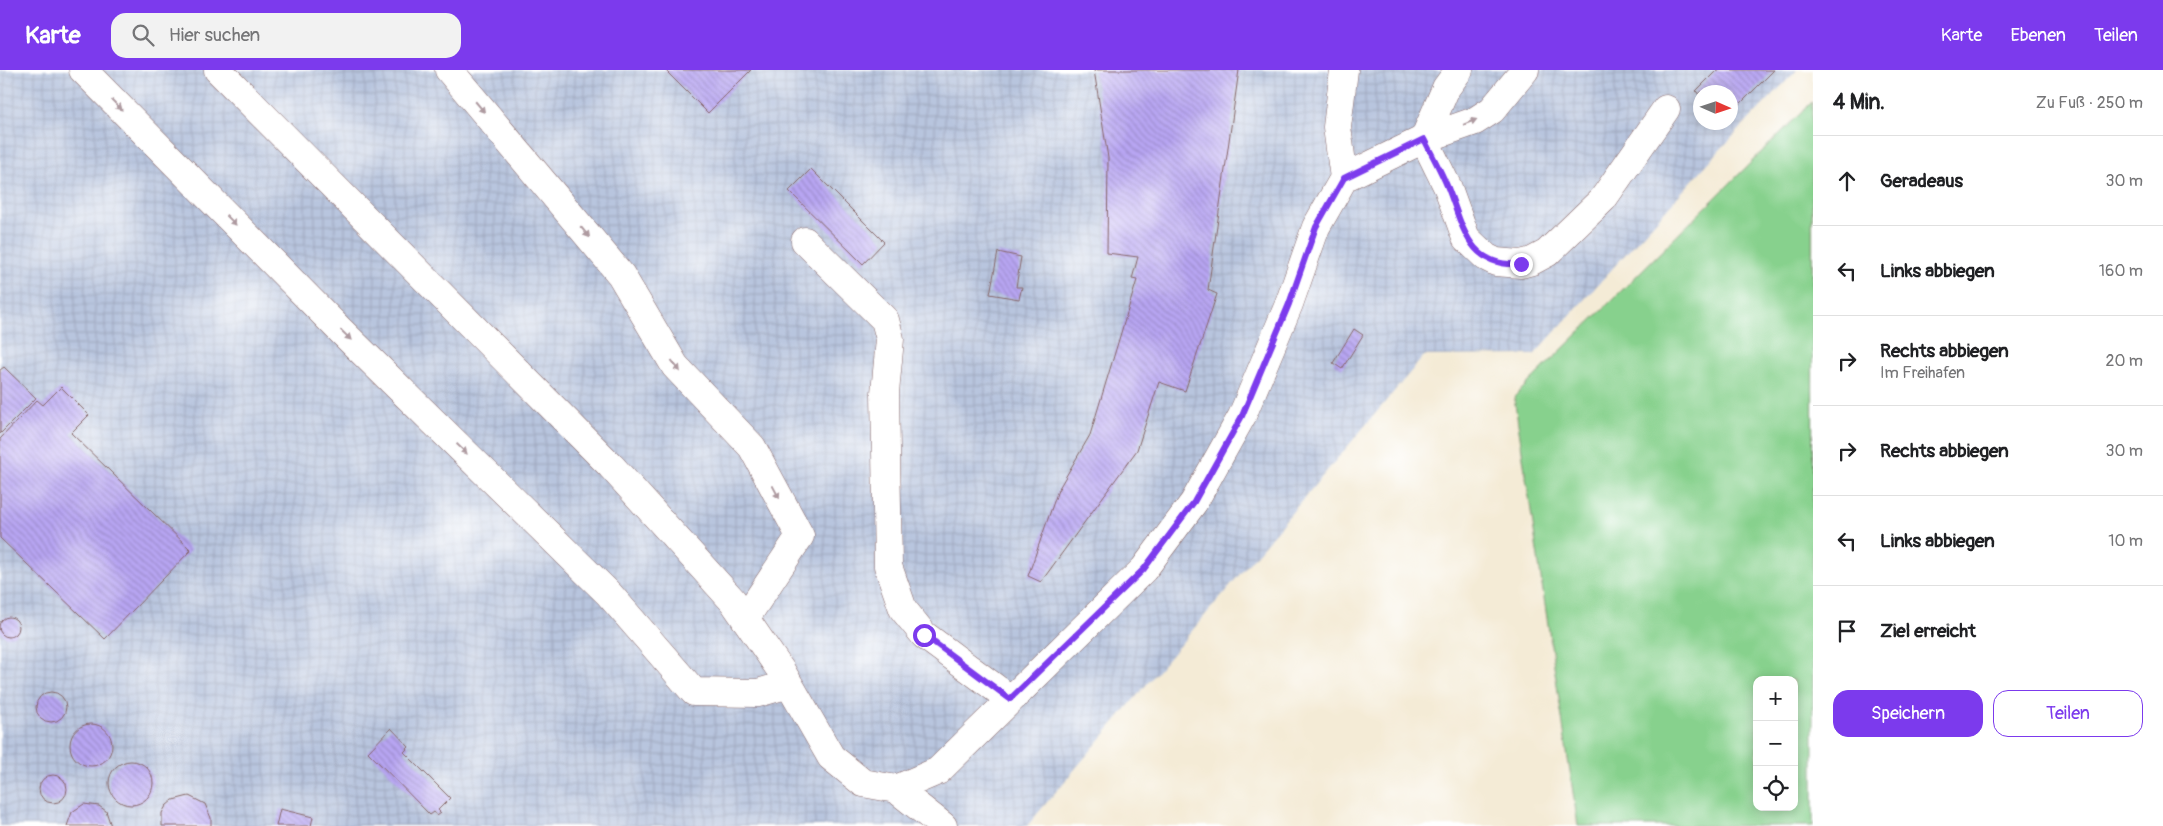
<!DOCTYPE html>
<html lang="de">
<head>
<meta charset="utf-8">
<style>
	:root { --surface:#fff; --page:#f2f2f2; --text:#202124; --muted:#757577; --line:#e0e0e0; --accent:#7c3aed }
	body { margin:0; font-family:Pangolin,sans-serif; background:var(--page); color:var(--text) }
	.controls { position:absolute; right:15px; bottom:15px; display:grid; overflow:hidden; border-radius:10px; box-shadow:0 2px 12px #0003 }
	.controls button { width:45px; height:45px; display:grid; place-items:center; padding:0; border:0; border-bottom:1px solid var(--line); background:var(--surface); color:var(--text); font:25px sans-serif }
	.compass { position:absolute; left:1693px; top:15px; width:45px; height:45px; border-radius:50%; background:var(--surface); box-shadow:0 2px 12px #0003; rotate:93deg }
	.stop { position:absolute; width:15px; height:15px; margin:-11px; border:4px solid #7c3aed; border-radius:50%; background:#fff }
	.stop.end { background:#7c3aed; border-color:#fff; box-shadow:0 1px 5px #0008 }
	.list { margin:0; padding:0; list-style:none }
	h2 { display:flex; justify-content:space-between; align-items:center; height:65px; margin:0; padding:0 20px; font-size:21px }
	h2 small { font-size:16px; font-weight:400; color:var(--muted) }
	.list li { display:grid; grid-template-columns:32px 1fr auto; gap:15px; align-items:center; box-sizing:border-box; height:90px; padding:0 20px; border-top:1px solid var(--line) }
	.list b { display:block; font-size:19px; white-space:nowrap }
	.list p { margin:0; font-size:16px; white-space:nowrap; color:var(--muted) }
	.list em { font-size:16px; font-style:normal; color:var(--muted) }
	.actions { display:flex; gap:10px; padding:15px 20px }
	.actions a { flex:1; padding:11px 0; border:1px solid var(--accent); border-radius:15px; text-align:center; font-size:18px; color:var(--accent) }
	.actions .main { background:var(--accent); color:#fff }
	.icon { flex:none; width:28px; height:28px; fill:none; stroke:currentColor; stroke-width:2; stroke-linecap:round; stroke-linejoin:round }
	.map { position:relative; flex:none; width:1813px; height:756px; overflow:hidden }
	header { display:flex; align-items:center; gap:30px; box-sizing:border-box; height:70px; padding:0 25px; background:var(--accent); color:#fff }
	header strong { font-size:24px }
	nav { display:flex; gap:28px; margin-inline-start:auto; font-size:18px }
	.search { width:350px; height:45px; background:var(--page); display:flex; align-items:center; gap:12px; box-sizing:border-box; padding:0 18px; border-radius:15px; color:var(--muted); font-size:19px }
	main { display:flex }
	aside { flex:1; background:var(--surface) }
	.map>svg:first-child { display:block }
	.industrial { fill:url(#industrial-grid); fill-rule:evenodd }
	.garden { fill:#87d18d; stroke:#68785c; fill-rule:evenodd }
	.building { fill:url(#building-back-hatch) }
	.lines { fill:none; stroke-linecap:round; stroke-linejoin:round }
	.minor-casing { stroke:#866667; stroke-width:29 }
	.minor { stroke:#fff; stroke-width:28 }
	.oneway { fill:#ae9aa0 }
	.route { stroke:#7c3aed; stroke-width:6 }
</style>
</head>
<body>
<header>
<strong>Karte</strong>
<div class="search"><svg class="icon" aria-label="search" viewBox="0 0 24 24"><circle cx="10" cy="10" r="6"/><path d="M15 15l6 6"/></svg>Hier suchen</div>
<nav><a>Karte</a><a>Ebenen</a><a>Teilen</a></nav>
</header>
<main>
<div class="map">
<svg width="1813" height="756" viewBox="0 0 1813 756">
	<defs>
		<pattern id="industrial-grid" width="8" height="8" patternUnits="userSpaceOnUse" patternTransform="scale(1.25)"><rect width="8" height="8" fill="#b8c5de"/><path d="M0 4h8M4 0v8" fill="none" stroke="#a0a9bf"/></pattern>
		<pattern id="building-back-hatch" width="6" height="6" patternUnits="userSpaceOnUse" patternTransform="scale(1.25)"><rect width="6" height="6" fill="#b8a6f3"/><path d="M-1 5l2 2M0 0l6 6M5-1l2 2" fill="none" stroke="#9887c5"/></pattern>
	</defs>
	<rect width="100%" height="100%" fill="#fff"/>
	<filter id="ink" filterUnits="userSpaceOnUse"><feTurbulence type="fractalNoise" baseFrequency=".02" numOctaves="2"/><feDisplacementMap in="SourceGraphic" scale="10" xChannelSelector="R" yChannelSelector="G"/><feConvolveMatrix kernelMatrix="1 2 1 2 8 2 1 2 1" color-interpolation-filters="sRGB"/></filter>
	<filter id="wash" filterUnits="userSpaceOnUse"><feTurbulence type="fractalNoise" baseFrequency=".0096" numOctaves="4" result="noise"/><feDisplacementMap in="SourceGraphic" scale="20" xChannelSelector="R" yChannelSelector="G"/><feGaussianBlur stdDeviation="1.12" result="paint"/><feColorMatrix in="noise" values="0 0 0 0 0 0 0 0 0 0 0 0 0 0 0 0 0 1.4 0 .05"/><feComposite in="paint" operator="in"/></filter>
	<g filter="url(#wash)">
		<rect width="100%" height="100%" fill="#f4ebd6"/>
		<!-- industrial -->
		<path class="industrial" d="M 0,0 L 1797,0 L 1720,80 L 1534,285 L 1424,286 L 1027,756 L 0,756 ZM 1700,22 L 1730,22 L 1730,52 L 1700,52 Z"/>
		<!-- garden -->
		<path class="garden" d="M 1812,32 L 1813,756 L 1578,756 L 1514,327 ZM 1757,610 L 1794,610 L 1794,737 L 1757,737 Z"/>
		<g id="blocks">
			<!-- building -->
			<path class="building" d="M 665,0 L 751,0 L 708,43 Z
				M 1094,0 L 1239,0 L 1208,220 L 1217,224 L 1185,321 L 1159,312 L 1137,380 L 1041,512 L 1028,506 L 1058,420 L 1090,365 L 1137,210 L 1132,209 L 1138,187 L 1107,183 L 1108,88 Z
				M 1717,0 L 1774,0 L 1730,44 L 1730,22 L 1700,22 L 1700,26 L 1696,21 Z
				M 811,99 L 884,172 L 863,194 L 789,121 Z
				M 998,182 L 1021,187 L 1016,217 L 1022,217 L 1019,229 L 990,224 Z
				M 1354,259 L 1363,265 L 1342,299 L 1333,293 Z
				M 4,297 L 36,328 L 0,364 L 0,300 Z
				M 61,317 L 89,345 L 71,363 L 191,480 L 105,569 L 0,468 L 0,369 L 37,330 L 43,335 Z
				M-1 557a10 10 0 1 1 20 0a10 10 0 1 1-20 0Z
				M36 637a15 15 0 1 1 30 0a15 15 0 1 1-30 0Z
				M70 675a21 21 0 1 1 42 0a21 21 0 1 1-42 0Z
				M 391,658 L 409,677 L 404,682 L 450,728 L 438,740 L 441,743 L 437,746 L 434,742 L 430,745 L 368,682 Z
				M109 713a22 22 0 1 1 44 0a22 22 0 1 1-44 0Z
				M39 719a14 14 0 1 1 28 0a14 14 0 1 1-28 0Z
				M 189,726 L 205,734 L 211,748 L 211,756 L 162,756 L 162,743 L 166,736 L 173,730 Z
				M 84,734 L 99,736 L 106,741 L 111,756 L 67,756 L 72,742 Z
				M 280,739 L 313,747 L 311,756 L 276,756 Z"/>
		</g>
	</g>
	<g filter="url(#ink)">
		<use href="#blocks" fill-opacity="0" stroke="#866667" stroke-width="1"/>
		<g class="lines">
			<defs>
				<path id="minor" d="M 83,0 L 339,259 L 609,524 L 694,622 L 758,623 L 789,614
					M 218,0 L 611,396 L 733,531 L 782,602 L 831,687 L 863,713 L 896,719 L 938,701 L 1144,499 L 1194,432 L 1242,346 L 1289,234 L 1316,157 L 1344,108
					M 449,0 L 621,205 L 675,296 L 752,377 L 800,466 L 745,549
					M 1424,69 L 1448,118 L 1466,168 L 1486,187 L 1496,192 L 1521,194 L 1532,191 L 1547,183 L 1603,129 L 1666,39
					M 1424,69 L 1446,18 L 1459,0
					M 1344,108 L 1424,69 L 1475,51 L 1492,40 L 1525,0
					M 1344,108 L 1337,57 L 1344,0
					M 805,171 L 885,250 L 890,269 L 885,323 L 888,496 L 903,539 L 924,565 L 1010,629
					M 896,719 L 943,756"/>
			</defs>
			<!-- minor casing -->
			<use href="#minor" class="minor-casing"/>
			<!-- minor -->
			<use href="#minor" class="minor"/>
		</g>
		<!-- one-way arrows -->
		<defs><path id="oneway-solid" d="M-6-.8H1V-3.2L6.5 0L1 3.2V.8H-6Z" transform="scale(1.25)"/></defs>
		<g class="oneway">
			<use href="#oneway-solid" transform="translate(117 35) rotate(45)"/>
			<use href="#oneway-solid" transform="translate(480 37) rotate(50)"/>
			<use href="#oneway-solid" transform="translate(1470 52) rotate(-22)"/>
			<use href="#oneway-solid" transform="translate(231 150) rotate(45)"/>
			<use href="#oneway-solid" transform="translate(585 162) rotate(50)"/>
			<use href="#oneway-solid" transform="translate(346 265) rotate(44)"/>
			<use href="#oneway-solid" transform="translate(676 296) rotate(53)"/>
			<use href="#oneway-solid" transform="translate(462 379) rotate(44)"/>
			<use href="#oneway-solid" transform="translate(776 422) rotate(62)"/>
		</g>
	</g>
	<g class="lines" filter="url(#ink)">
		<!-- route -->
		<path class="route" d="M 924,565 L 1010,629 L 1144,499 L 1194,432 L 1242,346 L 1289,234 L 1316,157 L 1344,108 L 1424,69 C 1432,85 1441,101 1448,118 C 1463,156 1468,198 1521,194"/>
	</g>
</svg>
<div class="controls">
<button>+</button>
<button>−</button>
<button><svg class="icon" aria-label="locate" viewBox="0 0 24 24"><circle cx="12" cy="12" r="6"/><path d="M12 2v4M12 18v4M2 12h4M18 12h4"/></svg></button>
</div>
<svg class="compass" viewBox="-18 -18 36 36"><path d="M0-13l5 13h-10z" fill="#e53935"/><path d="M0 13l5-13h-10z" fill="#757577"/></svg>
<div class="stop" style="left:924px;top:565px"></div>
<div class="stop end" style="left:1521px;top:194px"></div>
</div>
<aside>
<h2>4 Min.<small>Zu Fuß · 250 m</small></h2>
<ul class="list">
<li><svg class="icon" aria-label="ahead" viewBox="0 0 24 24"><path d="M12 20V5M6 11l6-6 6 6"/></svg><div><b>Geradeaus</b></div><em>30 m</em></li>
<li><svg class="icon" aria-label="left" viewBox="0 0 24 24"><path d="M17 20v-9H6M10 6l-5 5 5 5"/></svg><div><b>Links abbiegen</b></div><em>160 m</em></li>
<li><svg class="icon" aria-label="right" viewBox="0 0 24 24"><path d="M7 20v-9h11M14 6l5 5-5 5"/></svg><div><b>Rechts abbiegen</b><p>Im Freihafen</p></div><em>20 m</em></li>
<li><svg class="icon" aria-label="right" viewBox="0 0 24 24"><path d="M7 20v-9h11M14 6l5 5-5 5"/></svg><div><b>Rechts abbiegen</b></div><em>30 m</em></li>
<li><svg class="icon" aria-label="left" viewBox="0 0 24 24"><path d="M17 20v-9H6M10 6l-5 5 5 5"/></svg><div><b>Links abbiegen</b></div><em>10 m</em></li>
<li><svg class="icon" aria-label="arrive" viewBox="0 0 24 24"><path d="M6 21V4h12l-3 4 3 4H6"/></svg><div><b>Ziel erreicht</b></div></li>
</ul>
<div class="actions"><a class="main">Speichern</a><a>Teilen</a></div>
</aside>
</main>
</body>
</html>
